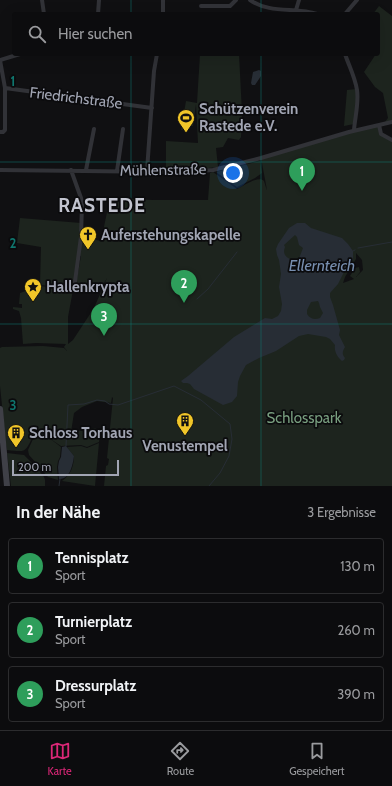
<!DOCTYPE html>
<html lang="de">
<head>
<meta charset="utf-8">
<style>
	:root { --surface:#0c0c0e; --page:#1a1a1c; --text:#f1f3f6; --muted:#9a9b9e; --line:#2c2c2e; --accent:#db2777 }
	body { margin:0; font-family:Cabin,sans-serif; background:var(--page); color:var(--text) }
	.scale { position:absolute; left:12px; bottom:10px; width:107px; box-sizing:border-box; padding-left:4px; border:2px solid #a1a5b3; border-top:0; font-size:11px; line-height:14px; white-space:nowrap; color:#a1a5b3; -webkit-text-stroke:3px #0b0b0d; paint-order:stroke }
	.you { position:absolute; left:233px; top:173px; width:14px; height:14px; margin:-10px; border:3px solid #fff; border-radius:50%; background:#1a73e8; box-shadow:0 0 0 6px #1a73e833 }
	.badge { display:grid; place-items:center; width:26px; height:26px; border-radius:50%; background:var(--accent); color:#fff; font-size:13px; font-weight:700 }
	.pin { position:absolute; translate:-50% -33px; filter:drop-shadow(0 1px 2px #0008) }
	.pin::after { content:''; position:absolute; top:21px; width:14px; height:12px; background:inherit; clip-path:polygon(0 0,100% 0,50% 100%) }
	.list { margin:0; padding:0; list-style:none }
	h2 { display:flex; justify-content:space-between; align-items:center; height:52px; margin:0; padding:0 16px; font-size:17px }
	h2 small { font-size:13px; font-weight:400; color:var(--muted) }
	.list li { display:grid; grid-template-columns:26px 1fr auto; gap:12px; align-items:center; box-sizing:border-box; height:56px; margin:0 8px 8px; padding:0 8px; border:1px solid var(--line); border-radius:4px }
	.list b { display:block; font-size:15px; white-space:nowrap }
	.list p { margin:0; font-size:13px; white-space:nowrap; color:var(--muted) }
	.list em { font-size:13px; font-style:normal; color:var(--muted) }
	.icon { flex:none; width:22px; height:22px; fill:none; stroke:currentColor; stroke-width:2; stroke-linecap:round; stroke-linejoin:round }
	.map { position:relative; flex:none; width:392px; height:486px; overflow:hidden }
	.search { position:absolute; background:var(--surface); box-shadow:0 4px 16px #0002; left:12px; right:12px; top:12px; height:44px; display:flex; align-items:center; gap:10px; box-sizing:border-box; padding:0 14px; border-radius:4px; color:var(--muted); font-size:15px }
	.sheet { height:244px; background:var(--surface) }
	nav { display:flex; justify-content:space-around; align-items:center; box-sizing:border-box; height:56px; border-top:1px solid var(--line); background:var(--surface); font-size:11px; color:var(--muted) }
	nav a { display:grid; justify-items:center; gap:2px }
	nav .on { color:var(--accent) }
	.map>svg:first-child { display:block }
	.green { fill:#1d241e; fill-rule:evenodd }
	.water { fill:#272d35; fill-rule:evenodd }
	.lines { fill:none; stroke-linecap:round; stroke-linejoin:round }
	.stream { stroke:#272d35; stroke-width:1 }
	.street { stroke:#313237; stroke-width:4 }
	.secondary { stroke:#3f4047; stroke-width:6 }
	.grid { fill:none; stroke:#0f766e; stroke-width:1; stroke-opacity:0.55 }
	.labels { text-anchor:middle; stroke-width:3.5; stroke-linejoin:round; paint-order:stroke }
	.street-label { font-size:15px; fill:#a1a5b3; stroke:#0b0b0d }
	.poi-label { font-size:15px; font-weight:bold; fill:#a1a5b3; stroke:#0b0b0d; text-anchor:start }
	.park-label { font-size:15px; fill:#789e7f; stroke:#0b0b0d }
	.water-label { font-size:16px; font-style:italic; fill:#778eaf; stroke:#0b0b0d }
	.district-label { font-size:19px; font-weight:bold; letter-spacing:1px; fill:#c2c4cf; stroke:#0b0b0d }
	.grid-label { font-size:13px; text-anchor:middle; font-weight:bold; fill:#0f766e; stroke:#0b0b0d; stroke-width:3.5; stroke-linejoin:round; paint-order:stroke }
</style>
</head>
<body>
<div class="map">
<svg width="392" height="486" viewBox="0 0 392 486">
	<rect width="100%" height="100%" fill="#101012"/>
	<!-- green -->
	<path class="green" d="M 379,6 L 392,16 L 392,121 L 385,122 L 388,118 L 383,93 L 375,87 L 364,72 L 376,54 L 378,54 L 378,14 L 373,14 Z
		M 200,54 L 239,54 L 242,113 L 241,137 L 239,140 L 228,138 L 223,147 L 216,148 L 218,167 L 199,169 L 166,169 L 166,141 L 198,143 L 196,104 L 193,126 L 187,125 L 186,130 L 181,130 L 186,101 L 197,103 Z
		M 357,89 L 354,124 L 344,126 L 347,90 Z
		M 378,125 L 380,134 L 392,140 L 392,486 L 104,486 L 106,466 L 108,465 L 109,459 L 107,458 L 113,398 L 112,397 L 111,403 L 97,401 L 82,407 L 74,413 L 71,432 L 95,428 L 100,434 L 99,442 L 87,447 L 81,445 L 61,446 L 49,438 L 61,447 L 60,457 L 58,461 L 57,467 L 58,480 L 48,477 L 38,465 L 29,455 L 28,450 L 34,437 L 47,432 L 49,437 L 47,431 L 33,436 C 25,453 26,452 7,450 L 6,444 L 0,386 L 0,348 L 2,347 L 43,346 L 64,348 L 67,351 L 64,347 L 66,344 L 36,343 L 23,344 L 21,318 L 19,311 L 13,309 L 13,307 L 22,308 L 22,304 L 19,304 L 20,293 L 40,286 L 73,290 L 68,317 L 68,344 L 73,340 L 94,308 L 107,278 L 98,293 L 75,289 L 81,256 L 78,255 L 73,288 L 40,285 L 41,247 L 17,243 L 20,218 L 81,223 L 81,237 L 101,241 L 110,198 L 153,200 L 208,200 L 210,173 L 213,172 L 237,189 C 243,186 259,175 264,181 C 265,184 266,188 267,190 L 261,158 ZM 356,253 L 362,260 L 363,270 L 356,277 L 360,272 L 359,267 L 355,268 L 350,276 L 354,279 L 343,283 L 345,277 L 356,259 Z
		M 260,161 L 262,173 L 255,178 L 237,187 L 216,172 Z
		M 99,443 L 95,486 L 62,481 C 71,475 74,465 74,456 L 69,450 L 67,447 L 81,446 L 87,448 Z
		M 7,453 L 24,455 L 35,466 L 44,477 L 45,480 L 45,486 L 11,486 Z"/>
	<!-- water -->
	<path class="water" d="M 259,70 L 261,71 L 261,76 L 255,85 L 252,85 L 251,83 L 253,72 Z
		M 297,223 L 305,223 L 311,228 L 342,238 L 348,244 L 353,251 L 353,259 L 346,268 L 338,284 L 330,293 L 330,297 L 333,305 L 340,330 L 339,335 L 345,347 C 342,352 342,354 345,358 L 344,360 L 342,361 C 337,357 334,351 335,345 L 330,339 L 326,337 L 308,334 L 299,336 L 276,351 L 259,358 L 246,365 L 240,376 L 238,382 L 237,396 L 232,402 L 223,405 L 194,389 L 190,384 L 187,383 L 183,383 L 181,381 L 188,376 L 234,337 L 265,318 L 272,319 L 278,316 L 281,311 L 282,304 L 279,287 L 281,274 L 279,260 L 277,255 L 276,249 L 278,244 L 289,228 ZM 295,235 L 297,237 L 299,245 L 303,248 L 298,261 L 295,264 L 291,261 L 290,259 C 284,256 283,252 285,247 L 284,245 ZM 311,302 L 318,301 L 319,303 L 320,307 L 323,313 L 320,318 C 315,320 310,319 307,314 L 307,310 Z
		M 66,446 L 74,456 C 73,464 70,480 59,479 L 58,467 L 59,461 L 61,457 L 62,447 Z"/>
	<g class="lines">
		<!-- stream -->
		<path class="stream" d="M 358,248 L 392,242
			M 353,251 L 355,250
			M 197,299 L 208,289 L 237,252
			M 66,446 L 68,405 L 84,404 L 97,400 L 105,401 L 109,404 L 118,405 L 174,386 L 201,400 L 230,424 L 232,439 L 229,456 L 220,473 L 209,486
			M 59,486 L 60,479"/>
		<!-- street -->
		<path class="street" d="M 42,0 L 44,14
			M 250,0 C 270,14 295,7 317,14
			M 201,6 L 230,6 L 236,0
			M 296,10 L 299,0
			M 98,14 L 99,0
			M 163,14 L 163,0
			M 345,14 L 357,0
			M 345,54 C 349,66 355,77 357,90 C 359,103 355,117 354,130
			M 0,60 L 5,88 L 152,108
			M 0,60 L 20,54
			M 379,125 L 381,134 L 392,140
			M 0,132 L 3,132 L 5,130 L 5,88
			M 0,170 L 167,172 L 198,171 L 213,170 L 261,158 L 349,132 L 392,122
			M 71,170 L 81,198 L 82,204 L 81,237 L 74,289
			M 86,170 L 94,129
			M 117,171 L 123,129
			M 147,171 L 154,71 L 157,54"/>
		<!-- secondary -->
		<path class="secondary" d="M 0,409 L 7,486"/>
	</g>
	<!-- grid -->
	<path class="grid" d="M 131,0 L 131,14M 261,0 L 261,14M 131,54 L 131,486M 261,54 L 261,486M 0,162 L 392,162M 0,324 L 392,324"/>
	<!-- icons -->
	<defs>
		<symbol id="stadium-pin" viewBox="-11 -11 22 30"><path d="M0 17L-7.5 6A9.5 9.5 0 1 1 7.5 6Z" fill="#f1c629" stroke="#0b0b0d"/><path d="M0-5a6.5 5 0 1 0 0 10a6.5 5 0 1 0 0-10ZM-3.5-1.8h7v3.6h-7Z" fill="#111"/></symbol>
		<symbol id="church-pin" viewBox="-11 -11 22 30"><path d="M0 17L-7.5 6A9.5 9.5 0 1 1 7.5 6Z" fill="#f1c629" stroke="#0b0b0d"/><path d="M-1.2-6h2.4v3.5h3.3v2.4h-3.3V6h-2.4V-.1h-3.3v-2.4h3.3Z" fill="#111"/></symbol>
		<symbol id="sight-pin" viewBox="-11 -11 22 30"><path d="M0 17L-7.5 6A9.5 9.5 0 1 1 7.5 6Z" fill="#f1c629" stroke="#0b0b0d"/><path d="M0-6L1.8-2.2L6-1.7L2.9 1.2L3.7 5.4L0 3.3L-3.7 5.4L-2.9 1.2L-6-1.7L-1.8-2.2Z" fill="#111"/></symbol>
		<symbol id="building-pin" viewBox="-11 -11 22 30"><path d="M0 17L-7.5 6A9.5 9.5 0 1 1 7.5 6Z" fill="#f1c629" stroke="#0b0b0d"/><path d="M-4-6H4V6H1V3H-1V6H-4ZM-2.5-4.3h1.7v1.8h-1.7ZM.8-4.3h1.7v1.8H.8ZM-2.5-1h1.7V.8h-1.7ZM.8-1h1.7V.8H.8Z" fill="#111"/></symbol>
	</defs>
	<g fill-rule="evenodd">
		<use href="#stadium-pin" x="176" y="108" width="20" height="27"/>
		<use href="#church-pin" x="78" y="225" width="20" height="27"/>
		<use href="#sight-pin" x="23" y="277" width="20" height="27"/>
		<use href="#building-pin" x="175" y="411" width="20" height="27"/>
		<use href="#building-pin" x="6" y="423" width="20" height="27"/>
	</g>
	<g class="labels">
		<!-- street labels -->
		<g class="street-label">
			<text transform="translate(76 98) rotate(7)" y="5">Friedrichstraße</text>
			<text transform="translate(163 170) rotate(-1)" y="5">Mühlenstraße</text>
		</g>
		<!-- poi labels -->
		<g class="poi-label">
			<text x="199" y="114">Schützenverein<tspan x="199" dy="17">Rastede e.V.</tspan></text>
			<text x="101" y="240">Auferstehungskapelle</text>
			<text x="46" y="292">Hallenkrypta</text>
			<text x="29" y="438">Schloss Torhaus</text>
			<text x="185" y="451" text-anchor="middle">Venustempel</text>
		</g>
		<!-- park labels -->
		<g class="park-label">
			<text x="304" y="423">Schlosspark</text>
		</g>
		<!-- water labels -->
		<g class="water-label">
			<text x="322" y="271">Ellernteich</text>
		</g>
		<!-- district labels -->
		<g class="district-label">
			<text x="102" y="212">RASTEDE</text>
		</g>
	</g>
	<g class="grid-label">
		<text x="13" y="86">1</text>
		<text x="13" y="248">2</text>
		<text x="13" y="410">3</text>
	</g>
</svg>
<div class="scale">200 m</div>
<div class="you"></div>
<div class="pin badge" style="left:302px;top:191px;background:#2e9e5b">1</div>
<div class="pin badge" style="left:184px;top:303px;background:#2e9e5b">2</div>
<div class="pin badge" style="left:104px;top:336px;background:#2e9e5b">3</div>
<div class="search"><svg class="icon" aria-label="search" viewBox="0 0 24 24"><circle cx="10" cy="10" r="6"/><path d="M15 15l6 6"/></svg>Hier suchen</div>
</div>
<section class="sheet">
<h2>In der Nähe<small>3 Ergebnisse</small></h2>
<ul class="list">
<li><span class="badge" style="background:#2e9e5b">1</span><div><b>Tennisplatz</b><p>Sport</p></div><em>130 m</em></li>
<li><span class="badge" style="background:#2e9e5b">2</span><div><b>Turnierplatz</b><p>Sport</p></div><em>260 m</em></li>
<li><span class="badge" style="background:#2e9e5b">3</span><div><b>Dressurplatz</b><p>Sport</p></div><em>390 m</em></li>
</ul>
</section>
<nav>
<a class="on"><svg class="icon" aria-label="map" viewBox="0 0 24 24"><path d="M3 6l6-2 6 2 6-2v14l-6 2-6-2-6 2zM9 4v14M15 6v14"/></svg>Karte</a>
<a><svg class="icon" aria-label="directions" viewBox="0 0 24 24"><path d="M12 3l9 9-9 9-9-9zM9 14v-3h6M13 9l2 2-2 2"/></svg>Route</a>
<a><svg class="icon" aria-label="saved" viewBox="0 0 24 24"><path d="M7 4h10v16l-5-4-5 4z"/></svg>Gespeichert</a>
</nav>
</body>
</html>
